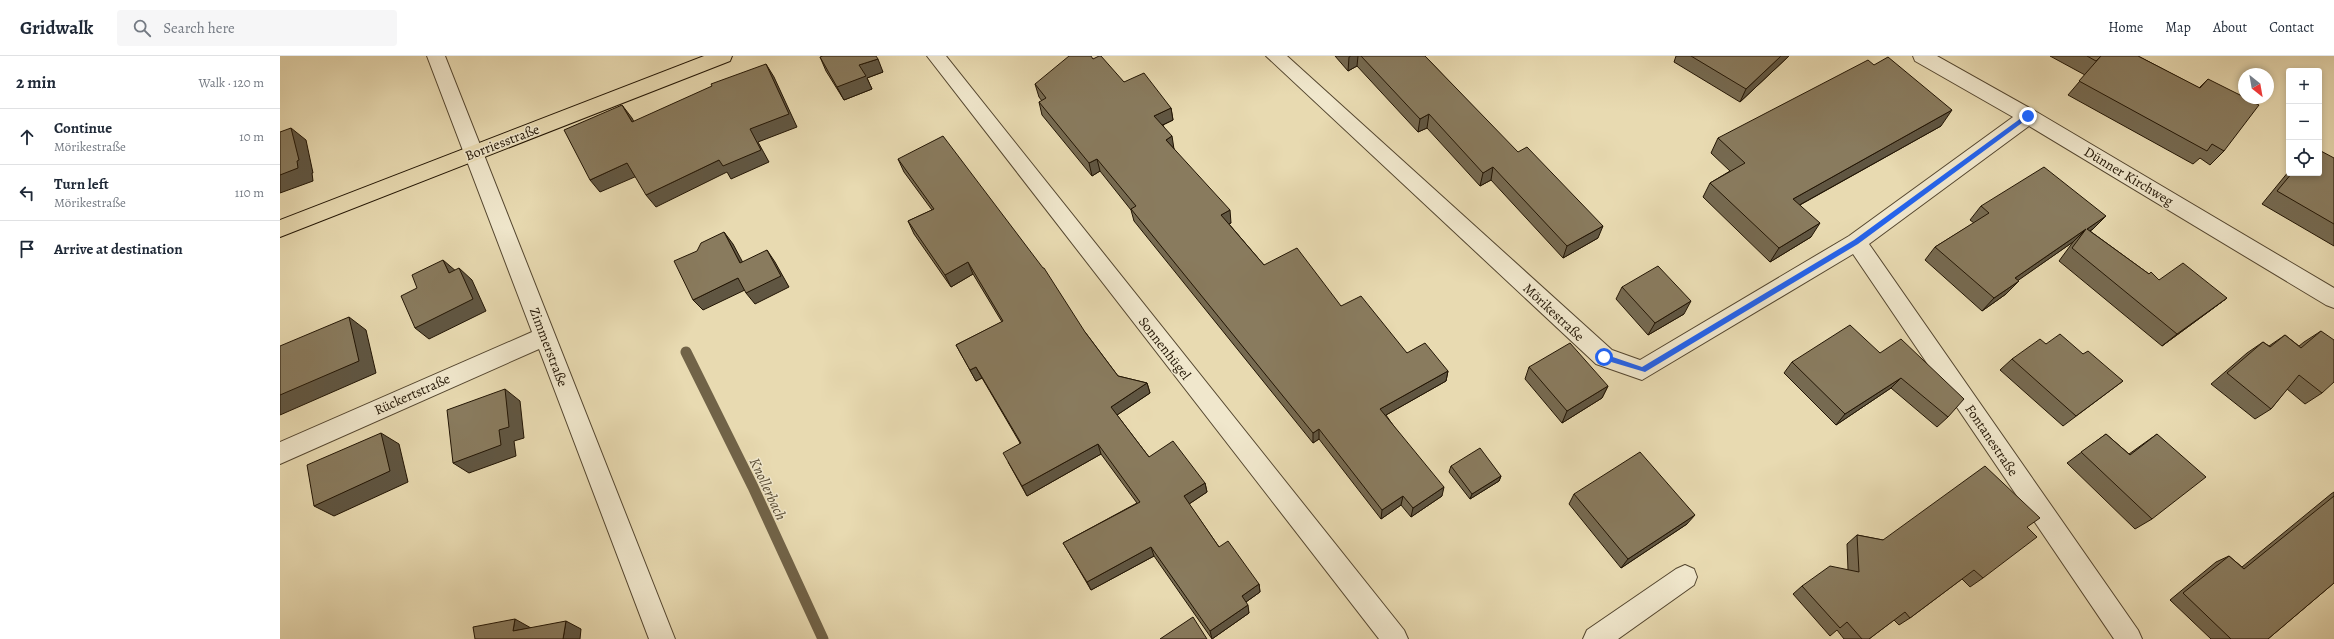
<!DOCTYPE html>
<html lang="en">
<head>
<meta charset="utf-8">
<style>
	:root { --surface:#fff; --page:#f6f6f7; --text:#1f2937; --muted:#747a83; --line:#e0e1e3 }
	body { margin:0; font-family:Alegreya,serif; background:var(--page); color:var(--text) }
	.controls { position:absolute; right:12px; top:12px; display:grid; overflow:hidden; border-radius:4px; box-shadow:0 2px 6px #0003 }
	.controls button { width:36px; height:36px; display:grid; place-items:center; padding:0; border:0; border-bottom:1px solid var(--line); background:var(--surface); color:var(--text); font:20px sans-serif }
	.compass { position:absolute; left:1958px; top:12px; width:36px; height:36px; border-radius:50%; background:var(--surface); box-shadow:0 2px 6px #0003; rotate:149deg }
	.stop { position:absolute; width:12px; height:12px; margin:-9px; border:3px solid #2563eb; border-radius:50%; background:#fff }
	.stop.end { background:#2563eb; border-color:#fff; box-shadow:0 1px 4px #0008 }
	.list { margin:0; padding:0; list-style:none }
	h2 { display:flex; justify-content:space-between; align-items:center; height:52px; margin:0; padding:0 16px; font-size:17px }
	h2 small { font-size:13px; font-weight:400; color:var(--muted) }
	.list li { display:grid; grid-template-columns:26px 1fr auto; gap:12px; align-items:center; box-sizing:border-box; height:56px; padding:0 16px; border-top:1px solid var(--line) }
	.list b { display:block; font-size:15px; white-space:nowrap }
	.list p { margin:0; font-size:13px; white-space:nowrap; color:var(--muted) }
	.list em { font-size:13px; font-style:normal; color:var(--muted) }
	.icon { flex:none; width:22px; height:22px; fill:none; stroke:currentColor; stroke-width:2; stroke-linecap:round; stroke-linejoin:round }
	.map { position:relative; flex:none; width:2054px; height:583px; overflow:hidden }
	header { display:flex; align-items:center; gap:24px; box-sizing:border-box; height:56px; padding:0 20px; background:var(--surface); border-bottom:1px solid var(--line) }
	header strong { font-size:19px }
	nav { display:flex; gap:22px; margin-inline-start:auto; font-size:14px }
	.search { width:280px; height:36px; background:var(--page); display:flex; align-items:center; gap:10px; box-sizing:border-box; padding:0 14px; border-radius:4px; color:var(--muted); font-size:15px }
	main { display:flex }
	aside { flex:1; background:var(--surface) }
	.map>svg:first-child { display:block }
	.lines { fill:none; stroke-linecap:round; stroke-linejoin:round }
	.stream { stroke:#716348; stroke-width:11 }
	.minor-casing { stroke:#54462f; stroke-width:2 }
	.major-casing { stroke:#221504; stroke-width:2 }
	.minor { fill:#f0e7cc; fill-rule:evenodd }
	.major { fill:#e8dab1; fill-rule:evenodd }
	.wall { fill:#766a51; stroke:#221504 }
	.shaded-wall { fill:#605642; stroke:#221504 }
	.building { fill:#897b5e; stroke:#221504 }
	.route { fill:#2563eb }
	.labels { text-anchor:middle; stroke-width:3; stroke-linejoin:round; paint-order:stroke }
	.street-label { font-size:14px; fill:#221504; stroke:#f0e7cc }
	.water-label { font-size:15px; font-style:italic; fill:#564932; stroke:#f0e7cc }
</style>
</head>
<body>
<header>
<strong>Gridwalk</strong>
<div class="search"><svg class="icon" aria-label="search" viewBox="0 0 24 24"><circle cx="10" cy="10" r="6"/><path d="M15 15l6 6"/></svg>Search here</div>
<nav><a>Home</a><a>Map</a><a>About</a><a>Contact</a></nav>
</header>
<main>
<aside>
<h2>2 min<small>Walk · 120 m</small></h2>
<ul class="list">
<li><svg class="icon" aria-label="ahead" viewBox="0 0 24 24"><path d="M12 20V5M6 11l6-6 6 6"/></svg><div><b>Continue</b><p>Mörikestraße</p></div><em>10 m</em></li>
<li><svg class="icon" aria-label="left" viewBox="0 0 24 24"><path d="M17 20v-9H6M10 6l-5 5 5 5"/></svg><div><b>Turn left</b><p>Mörikestraße</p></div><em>110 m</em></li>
<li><svg class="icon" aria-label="arrive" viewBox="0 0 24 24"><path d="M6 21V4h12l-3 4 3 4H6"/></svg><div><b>Arrive at destination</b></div></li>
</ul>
</aside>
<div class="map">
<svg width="2054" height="583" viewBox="0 0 2054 583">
	<rect width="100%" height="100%" fill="#e8dab1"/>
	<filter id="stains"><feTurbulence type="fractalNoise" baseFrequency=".005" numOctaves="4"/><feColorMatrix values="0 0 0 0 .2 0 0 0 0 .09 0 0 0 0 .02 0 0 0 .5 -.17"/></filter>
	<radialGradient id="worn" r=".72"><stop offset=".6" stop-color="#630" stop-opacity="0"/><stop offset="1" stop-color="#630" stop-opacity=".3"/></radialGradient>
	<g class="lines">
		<!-- stream -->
		<path class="stream" d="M 406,296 L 473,431 L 543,583"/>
		<defs>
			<path id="minor" d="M 147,0 L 165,0 L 395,583 L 369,583 L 259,293 L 0,408 L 0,386 L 252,276 Z
				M 647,0 L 666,0 L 1124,574 L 1128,583 L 1099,583 Z
				M 986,0 L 1007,0 L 1332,294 L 1360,304 L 1569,180 L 1733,61 L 1635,5 L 1633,0 L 1657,0 L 1755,55 L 2054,232 L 2054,252 L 2046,249 L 1749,70 L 1589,188 L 1858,574 L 1862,583 L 1834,583 L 1573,198 L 1362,324 L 1316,308 Z
				M 1405,509 L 1414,513 L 1417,521 L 1414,529 L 1338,583 L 1303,583 L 1307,574 L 1396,513 Z"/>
			<path id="major" d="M 424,0 L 452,0 L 450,5 L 0,181 L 0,164 Z"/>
		</defs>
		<!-- minor casing -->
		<use href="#minor" class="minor-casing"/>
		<!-- major casing -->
		<use href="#major" class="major-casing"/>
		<!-- minor -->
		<use href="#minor" class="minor"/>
		<!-- major -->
		<use href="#major" class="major"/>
	</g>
	<!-- wall -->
	<path class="wall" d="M 1055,0 L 1145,0 L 1318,182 L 1283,202 L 1211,124 L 1200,130 L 1147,72 L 1138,76 L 1077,10 L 1068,15 Z
		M 1396,0 L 1509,0 L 1460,46 L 1394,6 Z
		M 1770,0 L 1858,0 L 1919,32 L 1928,23 L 1944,95 L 1930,109 L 1920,102 L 1913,108 L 1788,39 L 1805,19 Z
		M 540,1 L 603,16 L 587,22 L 592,33 L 564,44 L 546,15 Z
		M 813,3 L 844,26 L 891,52 L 893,64 L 883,69 L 894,93 L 951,167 L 949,168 L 984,209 L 1061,250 L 1127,297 L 1168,315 L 1166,325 L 1106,359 L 1162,440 L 1131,461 L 1121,449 L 1101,463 L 1039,383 L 1033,387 L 854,165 L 851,154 L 820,115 L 812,120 L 762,59 L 759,46 L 762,45 L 759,41 L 755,28 Z
		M 1661,70 L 1520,149 L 1531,181 L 1490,206 L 1423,141 L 1430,127 L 1450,115 L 1431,97 L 1438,82 Z
		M 2054,102 L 2054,190 L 1982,148 L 2009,115 L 2009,117 L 2039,117 Z
		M 618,103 L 805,276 L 838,320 L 867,327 L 870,337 L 837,359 L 869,401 L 925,427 L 927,436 L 909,448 L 939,491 L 979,528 L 980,536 L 966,546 L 969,557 L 932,583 L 874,500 L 811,534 L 788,495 L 783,487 L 857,447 L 821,398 L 747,440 L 728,406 L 740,387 L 702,322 L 696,325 L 676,289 L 722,266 L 693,218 L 671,231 L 634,178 L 628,165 L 652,154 L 624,116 Z
		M 1701,150 L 1813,173 L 1810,175 L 1869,218 L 1879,224 L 1947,242 L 1882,290 L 1779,205 L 1793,186 L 1738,224 L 1726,238 L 1702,255 L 1645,204 L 1655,191 L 1694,167 L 1690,164 Z
		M 1342,231 L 1404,258 L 1368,279 L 1336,243 Z
		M 2041,275 L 2042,337 L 2025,348 L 2007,333 L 1991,353 L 1975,363 L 1931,328 L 1967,297 L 1983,286 L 1989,290 L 2005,279 L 2019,290 L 2024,286 Z
		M 1766,288 L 1803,298 L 1843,325 L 1783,370 L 1720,314 L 1732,303 Z
		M 1600,297 L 1668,361 L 1657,371 L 1611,332 L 1556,369 L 1504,317 L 1512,306 Z
		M 1249,311 L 1328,330 L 1322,342 L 1282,367 L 1245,323 Z
		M 1826,378 L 1849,398 L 1877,378 L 1872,463 L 1855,473 L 1787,407 Z
		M 1171,410 L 1221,420 L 1219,425 L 1190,443 L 1169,416 Z
		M 2054,436 L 2054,527 L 1988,583 L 1931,583 L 1890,544 L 1936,506 L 1949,500 L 1962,511 L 2051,438 Z
		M 1294,438 L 1407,468 L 1341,512 L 1289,448 Z
		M 1747,471 L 1703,522 L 1690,531 L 1682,523 L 1630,562 L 1619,569 L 1614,564 L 1589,583 L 1564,583 L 1557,574 L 1550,580 L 1513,538 L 1522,530 L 1568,514 L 1567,488 L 1577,479 L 1603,484 Z"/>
	<!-- shaded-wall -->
	<path class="shaded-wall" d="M 1071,0 L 1078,0 L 1077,10 L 1068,15 L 1069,1 Z
		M 1501,0 L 1509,0 L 1460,46 L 1466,33 Z
		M 598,3 L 603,16 L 587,22 L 592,33 L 564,44 L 557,31 L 579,9 Z
		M 486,8 L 494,21 L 517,71 L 478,86 L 489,106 L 451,123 L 447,116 L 376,151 L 366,139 L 439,104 L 470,73 Z
		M 342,49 L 352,62 L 361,79 L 352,66 Z
		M 891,52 L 893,64 L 876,72 L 874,60 Z
		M 1672,54 L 1661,70 L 1505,157 L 1513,143 Z
		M 1149,58 L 1147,72 L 1138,76 L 1140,63 Z
		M 11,72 L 26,84 L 33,117 L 32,117 L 33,125 L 0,137 L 0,119 Z
		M 892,80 L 894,93 L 886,84 Z
		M 817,103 L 820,115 L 812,120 L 809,107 Z
		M 347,107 L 357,120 L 320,136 L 310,124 Z
		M 1213,111 L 1211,124 L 1200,130 L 1203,117 Z
		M 950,154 L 951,167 L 943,171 L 941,159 Z
		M 1826,160 L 1813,173 L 1799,182 L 1807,173 Z
		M 1540,167 L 1531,181 L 1490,206 L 1499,192 Z
		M 1323,170 L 1318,182 L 1283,202 L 1287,190 Z
		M 1806,173 L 1793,186 L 1723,235 L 1735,222 Z
		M 444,176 L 453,188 L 469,218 L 460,207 Z
		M 487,194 L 495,206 L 509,231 L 475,248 L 466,237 Z
		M 163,204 L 177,216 L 169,217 Z
		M 688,206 L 693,218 L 671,231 L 665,219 Z
		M 179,212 L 192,224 L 206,255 L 149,283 L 135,272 Z
		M 458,222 L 467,233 L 423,254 L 413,244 Z
		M 1739,225 L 1726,238 L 1702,255 L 1714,242 Z
		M 1947,242 L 1931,254 L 1882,290 L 1897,278 Z
		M 1411,245 L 1404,258 L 1368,279 L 1375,267 Z
		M 69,261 L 86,274 L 96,317 L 0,359 L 0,339 Z
		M 696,311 L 702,322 L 696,325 L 690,314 Z
		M 1168,315 L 1166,325 L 1099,363 L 1100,353 Z
		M 1621,322 L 1611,332 L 1556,369 L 1565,358 Z
		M 867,327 L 870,337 L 834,361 L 831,351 Z
		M 1328,330 L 1322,342 L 1282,367 L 1287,355 Z
		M 225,333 L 240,345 L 244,382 L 234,385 L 236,400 L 189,417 L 173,407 L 219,374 Z
		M 1039,373 L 1039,383 L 1033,387 L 1033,377 Z
		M 101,377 L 119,388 L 128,426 L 54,460 L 34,450 Z
		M 818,388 L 821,398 L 747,440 L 742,430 Z
		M 1221,420 L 1219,425 L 1190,443 L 1192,438 Z
		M 925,427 L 927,436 L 906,450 L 904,440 Z
		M 1164,431 L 1162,440 L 1131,461 L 1133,452 Z
		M 1123,440 L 1121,449 L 1101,463 L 1102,454 Z
		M 1415,459 L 1407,468 L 1341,512 L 1348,503 Z
		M 871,491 L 874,500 L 811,534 L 807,526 Z
		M 979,528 L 980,536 L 963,548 L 962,540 Z
		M 968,549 L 969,557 L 932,583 L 930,575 Z
		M 235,563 L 251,572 L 233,575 Z
		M 286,565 L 301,573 L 300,583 L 283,583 Z"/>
	<!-- building -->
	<path class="building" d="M 543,0 L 596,0 L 598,3 L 579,9 L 586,20 L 557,31 L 540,1 Z
		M 789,0 L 811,0 L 813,3 L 819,0 L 821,0 L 844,26 L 864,17 L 891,52 L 874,60 L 892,80 L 886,84 L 950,154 L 941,159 L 984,209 L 1017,192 L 1061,250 L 1081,240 L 1127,297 L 1145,287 L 1168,315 L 1100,353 L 1164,431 L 1133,452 L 1123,440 L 1102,454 L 1039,373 L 1033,377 L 851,153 L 856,150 L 817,103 L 809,107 L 759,46 L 766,42 L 755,28 Z
		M 1081,0 L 1145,0 L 1238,96 L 1247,91 L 1323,170 L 1287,190 L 1213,111 L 1203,117 L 1149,58 L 1140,63 Z
		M 1411,0 L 1501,0 L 1466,33 Z
		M 1807,0 L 1821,0 L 1816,5 Z
		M 1821,0 L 1858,0 L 1920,32 L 1928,23 L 1964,41 L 1964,42 L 1979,49 L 1944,95 L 1932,88 L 1927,95 L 1799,25 Z
		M 1608,1 L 1672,54 L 1513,143 L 1540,167 L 1499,192 L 1430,127 L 1465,107 L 1438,82 L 1588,4 L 1594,9 Z
		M 486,8 L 509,58 L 470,73 L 481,94 L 443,110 L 439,104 L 366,139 L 347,107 L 310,124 L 284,74 L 342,49 L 352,66 L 432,30 L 431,28 Z
		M 11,72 L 19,104 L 17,105 L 18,112 L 0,119 L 0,76 Z
		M 663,80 L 763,212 L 764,212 L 805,276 L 838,320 L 867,327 L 831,351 L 869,401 L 893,385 L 925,427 L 904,440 L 939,491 L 948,485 L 979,528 L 962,540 L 968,549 L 930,575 L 871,491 L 807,526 L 783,487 L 860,446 L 818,388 L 742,430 L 723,397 L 741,387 L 696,311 L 690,314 L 676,289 L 723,265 L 688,206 L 665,219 L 628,165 L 654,153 L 618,103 Z
		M 2039,94 L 2054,102 L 2054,168 L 1997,135 L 2012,117 L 2039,117 Z
		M 1764,111 L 1826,160 L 1807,173 L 1869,218 L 1871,216 L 1879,224 L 1903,207 L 1947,242 L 1897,278 L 1792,192 L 1806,173 L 1735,222 L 1739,225 L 1714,242 L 1655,191 L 1709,157 L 1701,150 Z
		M 444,176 L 460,207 L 487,194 L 501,220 L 466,237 L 458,222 L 413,244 L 394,205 L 417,195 L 421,187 Z
		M 163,204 L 169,217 L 179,212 L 193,243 L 135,272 L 121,240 L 137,232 L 132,219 Z
		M 1378,210 L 1411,245 L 1375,267 L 1342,231 Z
		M 69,261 L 79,305 L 0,339 L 0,290 Z
		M 1570,269 L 1600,297 L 1621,283 L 1684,343 L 1668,361 L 1621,322 L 1565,358 L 1512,306 Z
		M 2041,275 L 2054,284 L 2054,326 L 2042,337 L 2019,319 L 1991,353 L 1947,317 L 1983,286 L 1990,291 L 2005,279 L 2021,292 Z
		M 1780,278 L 1803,298 L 1808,295 L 1843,325 L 1796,360 L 1732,303 L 1760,283 L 1766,288 Z
		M 1290,287 L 1328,330 L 1287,355 L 1249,311 Z
		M 225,333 L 229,371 L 219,374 L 221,389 L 173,407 L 167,354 Z
		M 101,377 L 110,415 L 34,450 L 27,409 Z
		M 1826,378 L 1850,399 L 1877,378 L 1926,421 L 1872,463 L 1801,396 Z
		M 1200,392 L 1221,420 L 1192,438 L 1171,410 Z
		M 1360,396 L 1415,459 L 1348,503 L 1294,438 Z
		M 1705,410 L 1760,462 L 1747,471 L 1757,481 L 1703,522 L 1694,514 L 1630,562 L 1625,556 L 1589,583 L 1582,583 L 1567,566 L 1560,572 L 1522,530 L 1550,510 L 1579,516 L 1577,479 L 1603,484 Z
		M 2054,440 L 2054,527 L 1988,583 L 1951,583 L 1903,537 L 1949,500 L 1964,513 Z
		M 913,561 L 927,583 L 880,583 Z
		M 235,563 L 233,575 L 286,565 L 283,583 L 195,583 L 193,571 Z"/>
	<!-- route -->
	<path class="route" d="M 1748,57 L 1750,61 L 1578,188 L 1365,316 L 1321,303 L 1321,301 L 1324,298 L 1362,311 L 1574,184 Z"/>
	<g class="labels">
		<!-- street labels -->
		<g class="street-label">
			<text transform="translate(222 86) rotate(-21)" y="5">Borriesstraße</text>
			<text transform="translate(1849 120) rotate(31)" y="5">Dünner Kirchweg</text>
			<text transform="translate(1274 256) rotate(43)" y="5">Mörikestraße</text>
			<text transform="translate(269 291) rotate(69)" y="5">Zimmerstraße</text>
			<text transform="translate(885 292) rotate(52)" y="5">Sonnenhügel</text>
			<text transform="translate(132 338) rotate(-24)" y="5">Rückertstraße</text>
			<text transform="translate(1712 384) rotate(56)" y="5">Fontanestraße</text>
		</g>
		<!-- water labels -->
		<g class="water-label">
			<text transform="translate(488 433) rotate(65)" y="5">Knollerbach</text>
		</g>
	</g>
	<rect width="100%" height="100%" filter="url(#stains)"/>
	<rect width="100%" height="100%" fill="url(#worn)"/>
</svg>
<div class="controls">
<button>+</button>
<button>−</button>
<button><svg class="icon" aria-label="locate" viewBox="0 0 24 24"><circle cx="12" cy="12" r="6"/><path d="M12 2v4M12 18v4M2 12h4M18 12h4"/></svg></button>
</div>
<svg class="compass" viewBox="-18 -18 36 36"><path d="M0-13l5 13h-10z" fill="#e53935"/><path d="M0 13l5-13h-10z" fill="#747a83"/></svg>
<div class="stop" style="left:1324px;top:301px"></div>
<div class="stop end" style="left:1748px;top:60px"></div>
</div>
</main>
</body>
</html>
